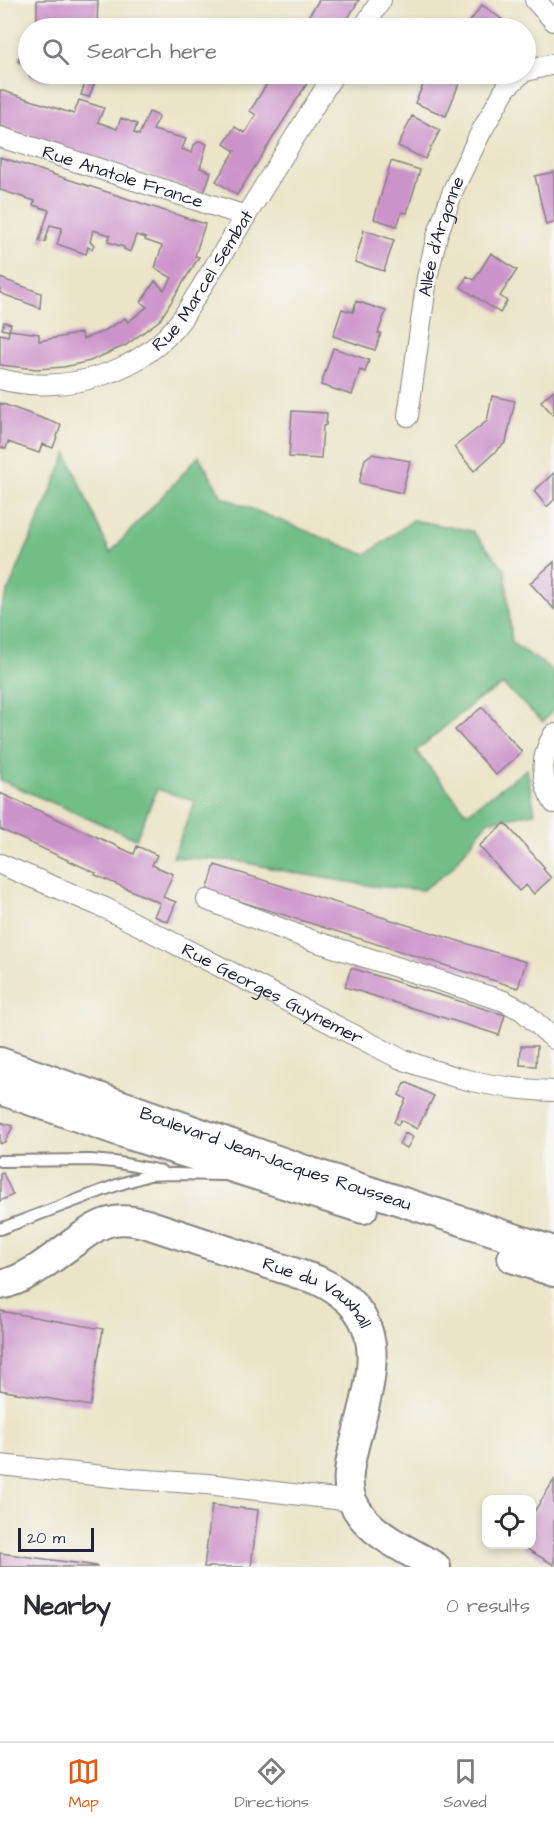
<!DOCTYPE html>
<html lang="en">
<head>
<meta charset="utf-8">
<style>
	:root { --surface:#fff; --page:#f2f2f3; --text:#2b2b33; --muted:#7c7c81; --line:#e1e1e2; --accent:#ea580c }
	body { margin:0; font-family:"Architects Daughter",sans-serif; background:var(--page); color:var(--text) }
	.controls { position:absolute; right:18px; bottom:18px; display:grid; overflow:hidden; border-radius:12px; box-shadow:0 3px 9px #0003 }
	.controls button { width:54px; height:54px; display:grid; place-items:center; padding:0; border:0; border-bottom:2px solid var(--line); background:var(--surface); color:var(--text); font:30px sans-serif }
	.scale { position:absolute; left:18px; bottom:15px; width:76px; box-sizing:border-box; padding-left:6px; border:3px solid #22223b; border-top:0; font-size:16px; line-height:21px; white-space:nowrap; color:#22223b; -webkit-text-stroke:4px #f6f6f2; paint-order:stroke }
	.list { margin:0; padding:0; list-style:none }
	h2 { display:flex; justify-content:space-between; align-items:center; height:78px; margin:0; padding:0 24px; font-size:26px }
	h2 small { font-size:20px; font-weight:400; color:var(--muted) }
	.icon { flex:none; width:33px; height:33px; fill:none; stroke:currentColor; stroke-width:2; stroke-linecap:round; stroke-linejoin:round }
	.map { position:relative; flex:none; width:554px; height:1567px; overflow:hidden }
	.search { position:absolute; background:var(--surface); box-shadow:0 3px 9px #0003; left:18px; right:18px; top:18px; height:66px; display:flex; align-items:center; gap:15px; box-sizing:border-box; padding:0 21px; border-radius:33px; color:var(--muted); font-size:22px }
	.sheet { height:174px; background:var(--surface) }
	nav { display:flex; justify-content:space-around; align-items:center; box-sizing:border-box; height:84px; border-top:2px solid var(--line); background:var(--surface); font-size:16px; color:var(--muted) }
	nav a { display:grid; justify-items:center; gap:3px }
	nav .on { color:var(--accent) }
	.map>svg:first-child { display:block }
	.forest { fill:#72be87; stroke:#4a7061; stroke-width:1.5 }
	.building { fill:#cc92ca }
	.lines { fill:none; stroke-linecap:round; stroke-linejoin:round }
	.lane-casing { stroke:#868381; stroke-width:14 }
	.street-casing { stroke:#868381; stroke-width:22 }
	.secondary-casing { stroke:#868381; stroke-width:32 }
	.lane { stroke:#fff; stroke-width:10 }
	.street { stroke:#fff; stroke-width:20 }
	.secondary { stroke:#fff; stroke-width:28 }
	.labels { text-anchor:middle; stroke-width:5; stroke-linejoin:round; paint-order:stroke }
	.street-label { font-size:18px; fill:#22223b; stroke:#f6f6f2 }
</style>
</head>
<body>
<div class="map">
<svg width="554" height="1567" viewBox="0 0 554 1567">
	<rect width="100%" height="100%" fill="#f6f6f2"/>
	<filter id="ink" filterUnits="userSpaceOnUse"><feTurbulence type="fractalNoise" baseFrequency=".0167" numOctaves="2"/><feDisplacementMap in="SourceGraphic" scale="12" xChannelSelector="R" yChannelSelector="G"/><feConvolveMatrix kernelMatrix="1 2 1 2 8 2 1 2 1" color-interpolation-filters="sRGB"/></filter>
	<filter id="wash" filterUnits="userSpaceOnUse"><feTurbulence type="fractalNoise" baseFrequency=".008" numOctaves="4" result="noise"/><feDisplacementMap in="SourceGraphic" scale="24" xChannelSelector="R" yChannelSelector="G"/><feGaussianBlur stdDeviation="1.35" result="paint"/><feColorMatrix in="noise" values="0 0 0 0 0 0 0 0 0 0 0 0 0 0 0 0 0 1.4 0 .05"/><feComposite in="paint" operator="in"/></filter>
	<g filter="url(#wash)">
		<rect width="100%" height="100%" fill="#ebe4c7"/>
		<!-- forest -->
		<path class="forest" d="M 67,454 L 110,553 L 199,456 L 222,497 L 366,555 L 413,520 L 472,531 L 505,569 L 512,643 L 554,671 L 554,709 L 543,722 L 503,685 L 477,700 L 416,751 L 467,813 L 527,769 L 535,813 L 488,821 L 451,869 L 423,890 L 373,886 L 300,874 L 237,861 L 173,857 L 195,801 L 157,789 L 136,839 L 0,780 L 0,610 Z"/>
		<g id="blocks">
			<!-- building -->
			<path class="building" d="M 37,0 L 98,0 L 97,25 L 37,24 Z
				M 319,0 L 359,0 L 342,28 L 301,28 Z
				M 482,5 L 503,20 L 498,28 L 465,28 Z
				M 21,53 L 28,55 L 28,65 L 18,61 Z
				M 30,74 L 50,74 L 47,81 L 29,76 Z
				M 88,74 L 98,74 L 89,97 L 81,95 Z
				M 273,74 L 313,74 L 237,195 L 216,181 L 235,151 L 224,144 L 235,127 L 245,133 L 256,115 L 250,111 Z
				M 428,74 L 463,74 L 446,116 L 415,103 Z
				M 0,90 L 74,114 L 79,100 L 104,108 L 98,122 L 117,129 L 121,118 L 137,124 L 134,133 L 139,135 L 149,112 L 159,116 L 153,130 L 186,139 L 182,149 L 192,153 L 194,145 L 200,141 L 207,144 L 200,168 L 211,172 L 204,193 L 0,126 Z
				M 412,116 L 440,130 L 425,159 L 398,146 Z
				M 0,157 L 205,224 L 195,256 L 199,257 L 160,320 L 126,345 L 90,361 L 64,367 L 37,369 L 0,365 L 0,334 L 8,336 L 9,331 L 2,329 L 4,322 L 11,324 L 9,330 L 39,334 L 39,341 L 81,333 L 83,339 L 104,331 L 125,318 L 128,322 L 147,307 L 141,302 L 155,281 L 164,290 L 172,278 L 155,268 L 162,246 L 145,240 L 146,238 L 136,235 L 130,252 L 124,249 L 124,247 L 108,242 L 110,235 L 93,230 L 90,242 L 94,244 L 92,249 L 88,247 L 86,254 L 57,244 L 62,228 L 50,225 L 45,242 L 39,241 L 49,210 L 33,205 L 35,201 L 0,190 Z
				M 391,161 L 420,170 L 407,213 L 402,212 L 397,226 L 374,219 Z
				M 554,172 L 554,223 L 546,225 L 535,176 Z
				M 364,230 L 394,240 L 384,271 L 355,262 Z
				M 491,253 L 517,270 L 500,296 L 507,301 L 500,313 L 461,287 L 467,276 L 474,280 Z
				M 0,278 L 41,293 L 40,308 L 0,293 Z
				M 356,301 L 386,311 L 378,333 L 381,333 L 375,350 L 333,336 L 342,309 L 353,312 Z
				M 333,348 L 369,360 L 365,372 L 360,370 L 352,395 L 321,385 Z
				M 554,390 L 554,416 L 541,401 Z
				M 492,396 L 515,401 L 506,442 L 474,471 L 454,447 L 487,421 Z
				M 0,403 L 61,425 L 53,448 L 42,444 L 39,453 L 8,442 L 6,449 L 0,447 Z
				M 292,411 L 327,413 L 326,425 L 323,426 L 321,459 L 289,457 Z
				M 372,454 L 410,461 L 402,493 L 359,483 L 365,459 Z
				M 554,473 L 554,500 L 547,507 L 534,491 Z
				M 554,562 L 554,609 L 530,583 Z
				M 482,707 L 522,752 L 496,775 L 455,730 Z
				M 0,793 L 134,854 L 137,846 L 157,855 L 152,865 L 173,874 L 163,897 L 176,902 L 168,922 L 154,916 L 160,903 L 95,875 L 96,873 L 0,829 Z
				M 505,823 L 545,868 L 543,869 L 551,878 L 534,894 L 526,885 L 519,891 L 479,846 Z
				M 215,865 L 526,962 L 518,988 L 207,891 Z
				M 351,968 L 505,1015 L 499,1035 L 345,987 Z
				M 521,1046 L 537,1046 L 536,1066 L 520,1065 Z
				M 406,1082 L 434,1096 L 417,1129 L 401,1120 L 398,1125 L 394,1122 L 406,1099 L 399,1095 Z
				M 0,1122 L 13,1126 L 5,1142 L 0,1144 Z
				M 405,1133 L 413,1137 L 407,1148 L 399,1144 Z
				M 3,1173 L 13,1195 L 0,1201 L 0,1174 Z
				M 0,1311 L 103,1329 L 90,1406 L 0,1390 Z
				M 554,1480 L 554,1565 L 520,1545 L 532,1544 L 532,1515 Z
				M 212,1505 L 258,1510 L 251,1567 L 204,1567 Z
				M 0,1553 L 97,1566 L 97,1567 L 0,1567 Z"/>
		</g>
	</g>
	<g filter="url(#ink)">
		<use href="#blocks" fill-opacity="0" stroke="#868381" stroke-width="1.5"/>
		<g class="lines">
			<defs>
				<path id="lane" d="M 0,1161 L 90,1160 L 114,1162 L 161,1171
					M 0,1229 L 117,1185 L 149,1175 L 173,1174 L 222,1175"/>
				<g id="street">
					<path d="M 535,0 L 554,21"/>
					<path d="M 363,28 L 381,0"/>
					<path d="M 526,71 L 554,64"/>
					<path id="s1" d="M 0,137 L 246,216"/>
					<path id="s2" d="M 0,379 C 65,396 144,373 183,317 L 334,74"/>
					<path id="s3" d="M 408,416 L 427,278 L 437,236 L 454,188 L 481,132 L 506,88 L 521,74"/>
					<path d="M 554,734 C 540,756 540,780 554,803"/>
					<path id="s4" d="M 0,864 L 105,908 L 399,1058 C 453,1079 496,1089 554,1091"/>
					<path d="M 207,900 L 311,940 L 504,1001 L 523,1011 L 554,1039"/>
					<path d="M 0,1465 L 132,1479 L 207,1484 L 352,1501"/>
				</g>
				<g id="secondary">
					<path id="s5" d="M 0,1062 L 308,1171 L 554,1251"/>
					<path d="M 0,1090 L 132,1136 L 363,1209"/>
					<path d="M 512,1258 L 554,1272"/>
					<path id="s6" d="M 0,1285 C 28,1280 57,1254 80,1238 C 91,1230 101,1223 114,1221 C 125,1219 136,1221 147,1224 L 317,1280 C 396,1316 371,1380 354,1446 C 349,1467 344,1489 356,1508 C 372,1536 410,1551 436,1567"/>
				</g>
			</defs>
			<!-- lane casing -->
			<use href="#lane" class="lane-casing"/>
			<!-- street casing -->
			<use href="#street" class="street-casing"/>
			<!-- secondary casing -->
			<use href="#secondary" class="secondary-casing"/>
			<!-- lane -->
			<use href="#lane" class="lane"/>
			<!-- street -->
			<use href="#street" class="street"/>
			<!-- secondary -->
			<use href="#secondary" class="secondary"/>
		</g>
	</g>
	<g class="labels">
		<!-- street labels -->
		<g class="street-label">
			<text dy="6" stroke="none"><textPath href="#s1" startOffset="129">Rue Anatole France</textPath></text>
			<text dy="6" stroke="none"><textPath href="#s3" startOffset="183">Allée d'Argonne</textPath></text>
			<text dy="6" stroke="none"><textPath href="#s2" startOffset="246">Rue Marcel Sembat</textPath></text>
			<text dy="6" stroke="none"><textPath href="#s4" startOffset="302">Rue Georges Guynemer</textPath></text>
			<text dy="6" stroke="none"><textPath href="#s5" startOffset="292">Boulevard Jean-Jacques Rousseau</textPath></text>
			<text dy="6" stroke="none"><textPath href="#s6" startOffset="351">Rue du Vauxhall</textPath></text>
		</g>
	</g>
</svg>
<div class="controls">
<button><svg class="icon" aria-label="locate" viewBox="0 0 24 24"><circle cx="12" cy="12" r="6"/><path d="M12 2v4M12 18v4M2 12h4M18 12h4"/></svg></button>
</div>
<div class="scale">20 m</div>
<div class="search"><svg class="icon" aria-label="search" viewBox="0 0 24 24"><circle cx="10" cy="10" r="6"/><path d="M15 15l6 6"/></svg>Search here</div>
</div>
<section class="sheet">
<h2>Nearby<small>0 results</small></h2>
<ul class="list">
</ul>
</section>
<nav>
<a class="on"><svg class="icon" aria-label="map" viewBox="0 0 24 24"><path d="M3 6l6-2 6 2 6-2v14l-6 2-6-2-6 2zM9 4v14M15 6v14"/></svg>Map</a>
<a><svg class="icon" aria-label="directions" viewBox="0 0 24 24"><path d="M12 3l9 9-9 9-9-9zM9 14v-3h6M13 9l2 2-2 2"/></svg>Directions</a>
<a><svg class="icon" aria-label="saved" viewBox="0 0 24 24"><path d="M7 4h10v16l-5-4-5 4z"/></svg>Saved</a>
</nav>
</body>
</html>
